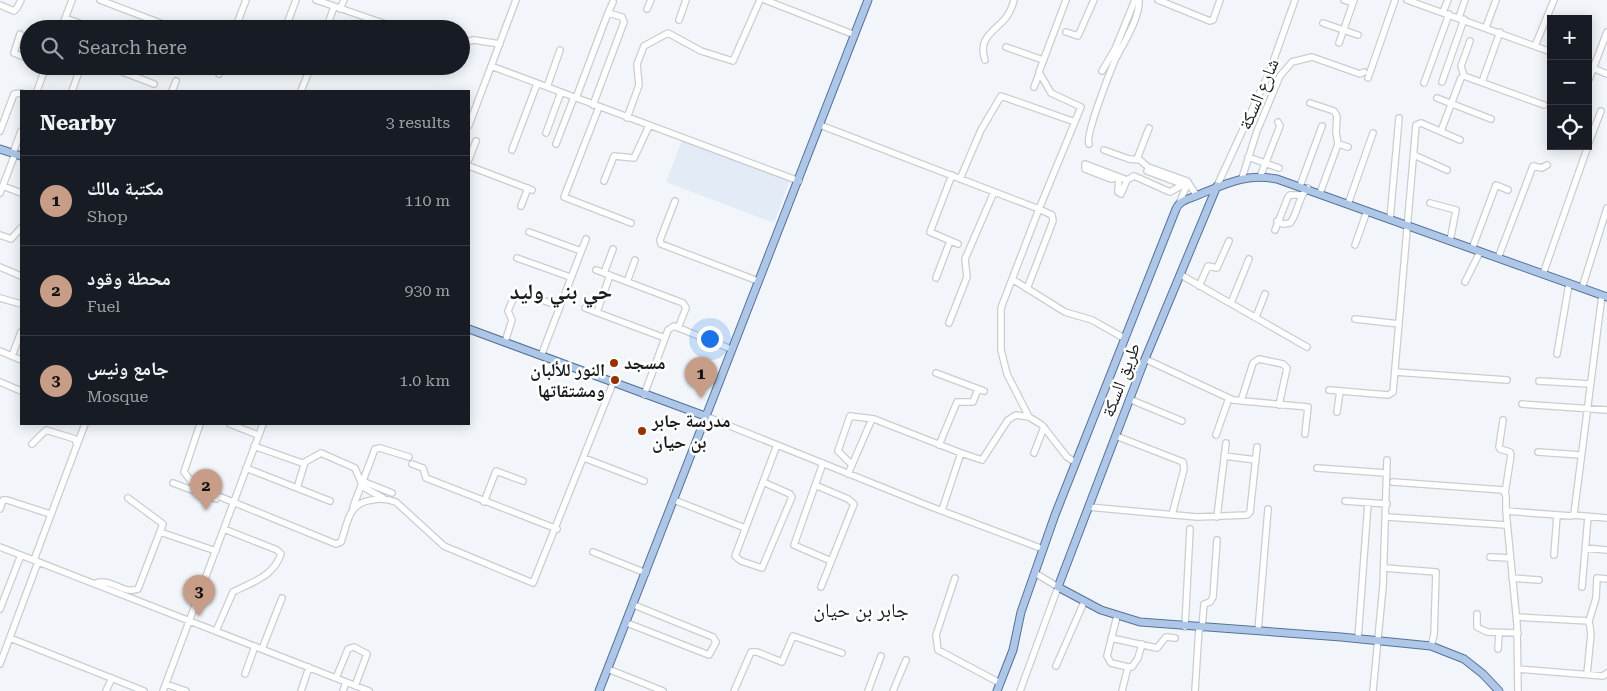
<!DOCTYPE html>
<html lang="en">
<head>
<meta charset="utf-8">
<style>
	:root { --surface:#171b24; --page:#242831; --text:#f1f3f6; --muted:#9ea1a6; --line:#363941; --accent:#c89d87 }
	body { margin:0; font-family:"Roboto Serif","Noto Naskh Arabic",serif; background:var(--page); color:var(--text) }
	.controls { position:absolute; right:15px; top:15px; display:grid; overflow:hidden; border-radius:0px; box-shadow:0 2px 12px #0003 }
	.controls button { width:45px; height:45px; display:grid; place-items:center; padding:0; border:0; border-bottom:1px solid var(--line); background:var(--surface); color:var(--text); font:25px sans-serif }
	.you { position:absolute; left:709px; top:338px; width:18px; height:18px; margin:-12px; border:4px solid #fff; border-radius:50%; background:#1a73e8; box-shadow:0 0 0 8px #1a73e833 }
	.badge { display:grid; place-items:center; width:32px; height:32px; border-radius:50%; background:var(--accent); color:#111; font-size:16px; font-weight:700 }
	.pin { position:absolute; translate:-50% -41px; filter:drop-shadow(0 1px 2px #0008) }
	.pin::after { content:''; position:absolute; top:26px; width:18px; height:15px; background:inherit; clip-path:polygon(0 0,100% 0,50% 100%) }
	.list { margin:0; padding:0; list-style:none }
	h2 { display:flex; justify-content:space-between; align-items:center; height:65px; margin:0; padding:0 20px; font-size:21px }
	h2 small { font-size:16px; font-weight:400; color:var(--muted) }
	.list li { display:grid; grid-template-columns:32px 1fr auto; gap:15px; align-items:center; box-sizing:border-box; height:90px; padding:0 20px; border-top:1px solid var(--line) }
	.list b { display:block; font-size:19px; white-space:nowrap }
	.list p { margin:0; font-size:16px; white-space:nowrap; color:var(--muted) }
	.list em { font-size:16px; font-style:normal; color:var(--muted) }
	.icon { flex:none; width:28px; height:28px; fill:none; stroke:currentColor; stroke-width:2; stroke-linecap:round; stroke-linejoin:round }
	.map { position:relative; flex:none; width:1607px; height:691px; overflow:hidden }
	.search { position:absolute; background:var(--surface); box-shadow:0 2px 12px #0003; left:20px; top:20px; width:450px; height:55px; display:flex; align-items:center; gap:12px; box-sizing:border-box; padding:0 18px; border-radius:28px; color:var(--muted); font-size:19px }
	.panel { position:absolute; background:var(--surface); box-shadow:0 2px 12px #0003; left:20px; top:90px; width:450px; height:335px; border-radius:0px }
	.map>svg:first-child { display:block }
	.built { fill:#e2ebf6 }
	.lines { fill:none; stroke-linecap:round; stroke-linejoin:round }
	.minor-casing { stroke:#c9cdd2; stroke-width:8 }
	.major-casing { stroke:#567296; stroke-width:9 }
	.minor { stroke:#fff; stroke-width:5.5 }
	.major { stroke:#aec7e8; stroke-width:7 }
	.poi-dot { fill:#973300; stroke:#fff; stroke-width:2 }
	.labels { text-anchor:middle; stroke-width:5; stroke-linejoin:round; paint-order:stroke }
	.street-label { font-size:18px; fill:#181a1b; stroke:#fff }
	.poi-label { font-size:18px; font-weight:bold; fill:#181a1b; stroke:#fff; text-anchor:start }
	.quarter-label { font-size:20px; fill:#181a1b; stroke:#fff }
	.district-label { font-size:22px; font-weight:bold; fill:#181a1b; stroke:#fff }
</style>
</head>
<body>
<div class="map">
<svg width="1607" height="691" viewBox="0 0 1607 691">
	<rect width="100%" height="100%" fill="#f2f6fb"/>
	<!-- built -->
	<path class="built" d="M 682,140 L 790,180 L 774,223 L 666,182 Z"/>
	<g class="lines">
		<defs>
			<path id="minor" d="M 100,0 L 168,26
				M 316,0 L 400,29
				M 765,0 L 855,35
				M 1158,0 L 1210,21 L 1213,20 L 1220,0
				M 1344,0 L 1353,3
				M 1407,0 L 1551,52
				M 0,5 L 14,11 L 17,8 L 21,0
				M 340,9 L 344,0
				M 647,9 L 651,0
				M 1443,12 L 1448,0
				M 608,13 L 613,2
				M 1459,17 L 1465,0
				M 65,18 L 96,29
				M 679,20 L 686,0
				M 1323,23 L 1358,35
				M 1486,27 L 1496,0
				M 61,29 L 72,0
				M 235,29 L 246,0
				M 285,29 L 296,0
				M 326,29 L 334,7
				M 1066,32 L 1078,36 L 1094,0
				M 20,34 L 14,53 L 29,59
				M 461,43 L 474,40 L 500,44
				M 1339,43 L 1354,0
				M 1535,46 L 1554,0
				M 1006,47 L 1043,60
				M 985,60 C 978,40 991,33 1003,21 C 1009,15 1012,8 1014,0
				M 107,66 L 154,84
				M 491,66 L 799,181
				M 1588,66 L 1607,74
				M 1102,71 L 1115,49 L 1135,0
				M 219,74 L 222,66
				M 1464,76 L 1461,66 L 1470,41
				M 1368,78 L 1395,0
				M 1442,82 L 1464,19
				M 1482,82 L 1500,32
				M 1588,82 L 1607,32
				M 1424,83 L 1449,14
				M 547,87 L 560,50
				M 1034,87 L 1039,74
				M 37,91 L 46,66
				M 72,91 L 81,66
				M 172,91 L 176,81
				M 301,91 L 311,66
				M 576,98 L 608,13 L 622,17 L 624,22 L 593,105
				M 1437,98 L 1491,119
				M 1310,103 L 1334,111 L 1337,116 L 1336,132 L 1338,144 L 1320,193
				M 599,107 L 564,197 L 631,223
				M 627,118 L 639,85 L 637,64 L 644,46 L 668,33 L 701,51 L 733,61 L 760,0
				M 469,125 L 516,0
				M 820,125 L 1039,209 L 1001,308 L 1001,350 L 1007,374 L 1029,417 L 1042,425 L 1067,457 L 1075,462
				M 0,131 L 14,94 L 21,93
				M 1441,131 L 1461,78 L 1464,76 L 1544,105
				M 546,133 L 561,92
				M 556,144 L 574,97
				M 1089,144 C 1085,135 1110,72 1115,60 C 1123,44 1140,18 1139,0
				M 1338,144 L 1348,147
				M 1588,145 L 1601,111
				M 512,150 L 537,84
				M 1104,150 L 1129,159 L 1140,160 L 1148,167 L 1187,181 L 1197,196
				M 13,153 L 21,131
				M 1414,155 L 1447,170
				M 1248,157 L 1279,168
				M 469,159 L 476,141
				M 1137,159 L 1149,128
				M 469,166 L 532,190
				M 1147,171 L 1182,184
				M 952,175 L 930,232 L 958,244
				M 1260,177 L 1280,126 L 1278,122
				M 1242,178 L 1257,131 L 1280,76 L 1292,62 L 1312,57 L 1360,74 L 1364,72
				M 960,179 L 981,130 L 1001,96 L 1075,122
				M 604,181 L 614,156 L 634,158 L 649,126
				M 3,186 L 21,193
				M 1217,186 L 1269,73 L 1295,0
				M 1300,186 L 1322,126
				M 1118,192 L 1119,177 L 1111,179 L 1085,169 L 1085,164 L 1127,180 L 1134,176 L 1170,192 L 1188,182
				M 0,193 L 15,154
				M 1121,194 L 1127,180
				M 675,201 L 660,240 L 661,244 L 758,281
				M 1430,203 L 1456,210 L 1450,241
				M 1179,204 L 1188,182
				M 1348,204 L 1373,133
				M 521,206 L 528,188
				M 1390,219 L 1399,118
				M 1277,221 L 1283,224 L 1290,223 C 1299,212 1297,198 1308,188
				M 1275,230 L 1288,197 L 1290,195 L 1301,195
				M 529,232 L 581,251
				M 0,235 L 11,239 L 21,228
				M 1355,245 L 1367,211
				M 1472,249 L 1496,185 L 1508,190
				M 517,258 L 570,277
				M 1498,258 L 1533,166 L 1542,168 L 1547,165
				M 0,267 L 21,276
				M 596,270 L 683,303 L 686,308 L 678,328
				M 604,273 L 613,249
				M 1543,274 L 1588,146
				M 1181,275 L 1307,347
				M 936,278 L 950,241
				M 1012,279 L 1065,312 L 1092,320 L 1124,338
				M 627,282 L 635,260
				M 1465,282 L 1480,252
				M 1199,286 L 1208,266 L 1217,268 L 1229,241
				M 1582,288 L 1607,208
				M 1027,289 L 1053,221 L 1052,215 L 1039,209 L 1081,107 L 1051,93 L 1039,72 L 1066,0
				M 530,296 L 559,306
				M 0,298 L 21,304
				M 1231,303 L 1249,259
				M 585,308 L 665,338
				M 597,312 L 610,275
				M 1256,317 L 1265,294
				M 1355,319 L 1399,324
				M 949,323 L 967,277 L 965,259 L 994,192
				M 505,342 L 512,320 L 508,311 L 513,299
				M 0,351 L 21,360
				M 1557,354 L 1569,284
				M 12,356 L 21,332
				M 541,356 L 586,239
				M 1145,359 L 1233,400 L 1308,407 L 1305,434
				M 1395,372 L 1507,380
				M 936,373 L 984,391
				M 1539,381 L 1590,384
				M 0,382 L 21,391
				M 1329,390 L 1388,395 L 1393,392 L 1416,125 L 1421,123 L 1460,140
				M 644,395 L 668,330 L 674,326 L 731,349
				M 1129,399 L 1182,421
				M 1241,401 L 1253,363 L 1259,359 L 1283,364 L 1287,368 L 1279,405
				M 1522,404 L 1607,410
				M 1337,412 L 1340,391
				M 705,416 L 929,506 L 1043,549
				M 1503,420 L 1499,447 L 1500,449 L 1510,452 L 1511,455 L 1505,493
				M 200,424 L 184,472 L 196,487 L 336,544 L 341,542 C 348,522 348,503 372,500 C 381,498 388,499 396,502 L 444,546 L 533,583 L 613,383
				M 230,424 L 258,435
				M 1216,435 L 1229,398
				M 1116,436 L 1183,462 L 1184,469 L 1172,515
				M 32,444 L 46,430 L 75,439 L 77,445 L 34,560
				M 77,445 L 85,424
				M 939,445 L 957,402 L 973,402 L 978,389
				M 254,446 L 302,463 L 305,462
				M 1538,452 L 1581,455
				M 1034,453 L 1044,427
				M 1224,456 L 1256,460
				M 584,458 L 644,481
				M 823,463 L 794,545 L 831,561
				M 412,464 L 423,468 L 426,478 L 557,529
				M 852,465 L 838,451 L 850,416 L 874,419 L 961,453
				M 246,468 L 330,501
				M 1317,468 L 1386,473
				M 848,474 L 872,419
				M 362,481 L 392,493
				M 763,482 L 790,494 L 792,497 L 762,568 L 741,561 L 735,556 L 777,445
				M 1393,482 L 1503,490 L 1506,496 L 1506,511
				M 173,483 L 216,499
				M 815,485 L 848,499 L 854,504 L 821,587
				M 297,488 L 305,462 L 321,453 L 355,468 L 363,487 L 383,498
				M 674,500 L 745,528
				M 1345,501 L 1387,504
				M 484,502 L 496,471 L 523,481
				M 353,507 L 375,449 L 380,448 L 409,457
				M 1088,507 L 1197,517 L 1247,515 L 1250,512 L 1257,447
				M 0,509 L 3,500 L 7,500 L 50,514
				M 942,510 L 961,453 L 982,460 L 1008,420 L 1016,415 L 1029,417
				M 1573,515 L 1607,518
				M 1217,517 L 1226,443
				M 1387,517 L 1506,525
				M 160,532 L 216,551
				M 0,547 L 369,691
				M 1585,548 L 1607,550
				M 593,552 L 646,573
				M 1554,555 L 1557,515
				M 1490,557 L 1510,558
				M 1384,568 L 1436,572 L 1434,635 L 1431,646
				M 955,578 L 936,635 L 938,650 L 1000,683
				M 1512,578 L 1539,580
				M 96,583 C 112,578 123,595 138,589 L 163,524 L 128,498
				M 1582,587 L 1588,517
				M 0,609 L 21,555
				M 1477,614 L 1477,627 L 1487,632 L 1518,633
				M 1117,616 L 1107,656 L 1111,663 L 1128,667 L 1122,691
				M 1517,617 L 1589,621
				M 627,623 L 709,655 L 716,642 L 713,637 L 634,605
				M 1185,627 L 1190,529
				M 1202,628 L 1204,604 L 1210,602 L 1213,597 L 1217,540
				M 216,631 L 233,592 C 252,582 273,577 281,554 L 277,550 L 224,529
				M 1258,631 L 1268,509
				M 10,638 L 144,691
				M 1111,638 L 1157,648 L 1166,637 L 1175,638
				M 1358,639 L 1368,503
				M 262,649 L 282,598
				M 1498,649 L 1499,633
				M 0,664 L 38,562
				M 1056,666 L 1084,602
				M 1128,667 L 1132,667 L 1138,658 L 1142,644
				M 608,669 L 663,691
				M 1518,669 L 1603,676 L 1607,673
				M 245,674 L 255,646
				M 1587,674 L 1591,634 L 1589,621 L 1596,598 L 1597,578 L 1607,579
				M 336,678 L 348,649 L 354,647 L 367,654 L 355,686
				M 166,684 L 186,691
				M 106,691 L 112,678
				M 163,691 L 263,424
				M 301,691 L 309,667
				M 343,691 L 346,682
				M 734,691 L 751,652 L 757,652 L 782,662 L 793,636 L 842,653
				M 868,691 L 881,656
				M 893,691 L 906,660
				M 1020,691 L 1058,587 L 1035,573
				M 1195,691 L 1199,628
				M 1373,691 L 1383,586 L 1387,460
				M 1518,691 L 1517,624 L 1506,511 L 1571,516 L 1574,514 L 1602,295"/>
			<path id="major" d="M 0,149 L 21,156
				M 1217,186 L 1145,359 L 1058,587 L 1101,610 L 1140,622 L 1341,637 L 1431,646 L 1464,659 L 1483,674 L 1499,691
				M 469,329 L 705,416
				M 599,691 L 868,0
				M 997,691 L 1013,650 L 1021,612 L 1055,515 L 1176,209 C 1180,200 1189,199 1198,195 C 1226,184 1246,173 1277,179 L 1607,297"/>
		</defs>
		<!-- minor casing -->
		<use href="#minor" class="minor-casing"/>
		<!-- major casing -->
		<use href="#major" class="major-casing"/>
		<!-- minor -->
		<use href="#minor" class="minor"/>
		<!-- major -->
		<use href="#major" class="major"/>
	</g>
	<!-- markers -->
	<g class="poi-dot">
		<circle cx="614" cy="363" r="5"/>
		<circle cx="615" cy="380" r="5"/>
		<circle cx="642" cy="431" r="5"/>
	</g>
	<g class="labels">
		<!-- street labels -->
		<g class="street-label">
			<text transform="translate(1259 94) rotate(-67)" y="6">شارع السكة</text>
			<text transform="translate(1121 380) rotate(-69)" y="6">طريق السكة</text>
		</g>
		<!-- poi labels -->
		<g class="poi-label">
			<text x="624" y="369">مسجد</text>
			<text x="605" y="376" text-anchor="end">النور للألبان<tspan x="605" dy="21">ومشتقاتها</tspan></text>
			<text x="652" y="427">مدرسة جابر<tspan x="652" dy="21">بن حيان</tspan></text>
		</g>
		<!-- quarter labels -->
		<g class="quarter-label">
			<text x="861" y="617">جابر بن حيان</text>
		</g>
		<!-- district labels -->
		<g class="district-label">
			<text x="561" y="299">حي بني وليد</text>
		</g>
	</g>
</svg>
<div class="controls">
<button>+</button>
<button>−</button>
<button><svg class="icon" aria-label="locate" viewBox="0 0 24 24"><circle cx="12" cy="12" r="6"/><path d="M12 2v4M12 18v4M2 12h4M18 12h4"/></svg></button>
</div>
<div class="you"></div>
<div class="pin badge" style="left:701px;top:398px">1</div>
<div class="pin badge" style="left:206px;top:510px">2</div>
<div class="pin badge" style="left:199px;top:616px">3</div>
<div class="search"><svg class="icon" aria-label="search" viewBox="0 0 24 24"><circle cx="10" cy="10" r="6"/><path d="M15 15l6 6"/></svg>Search here</div>
<section class="panel">
<h2>Nearby<small>3 results</small></h2>
<ul class="list">
<li><span class="badge">1</span><div><b>مكتبة مالك</b><p>Shop</p></div><em>110 m</em></li>
<li><span class="badge">2</span><div><b>محطة وقود</b><p>Fuel</p></div><em>930 m</em></li>
<li><span class="badge">3</span><div><b>جامع ونيس</b><p>Mosque</p></div><em>1.0 km</em></li>
</ul>
</section>
</div>
</body>
</html>
